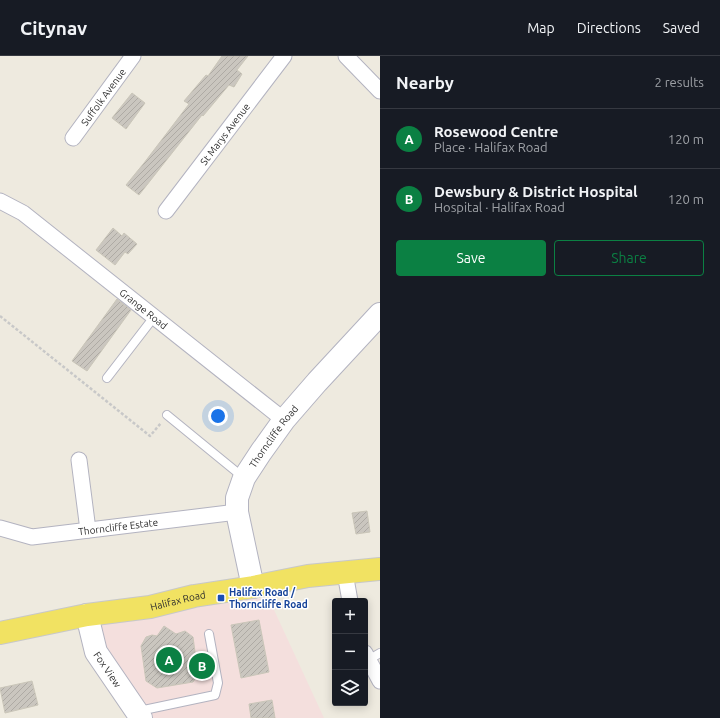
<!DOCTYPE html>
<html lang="en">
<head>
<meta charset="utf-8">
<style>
	:root { --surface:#171b24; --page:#242831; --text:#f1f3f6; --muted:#9ea1a6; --line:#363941; --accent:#0b8043 }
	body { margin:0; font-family:Ubuntu,sans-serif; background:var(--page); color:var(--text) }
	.controls { position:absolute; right:12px; bottom:12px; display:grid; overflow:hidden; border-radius:4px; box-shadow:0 2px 10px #0003 }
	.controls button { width:36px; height:36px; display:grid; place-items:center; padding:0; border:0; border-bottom:1px solid var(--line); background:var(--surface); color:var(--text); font:20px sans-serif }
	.you { position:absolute; left:218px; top:360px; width:14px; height:14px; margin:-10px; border:3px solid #fff; border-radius:50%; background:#1a73e8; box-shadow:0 0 0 6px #1a73e833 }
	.badge { display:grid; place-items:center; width:26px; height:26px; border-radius:50%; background:var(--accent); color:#fff; font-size:13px; font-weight:700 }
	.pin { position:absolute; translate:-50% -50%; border:2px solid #fff; box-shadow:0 1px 4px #0006 }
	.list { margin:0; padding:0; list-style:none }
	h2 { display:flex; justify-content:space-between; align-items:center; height:52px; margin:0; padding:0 16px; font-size:17px }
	h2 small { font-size:13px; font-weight:400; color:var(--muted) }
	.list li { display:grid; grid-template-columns:26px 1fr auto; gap:12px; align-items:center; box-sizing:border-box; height:60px; padding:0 16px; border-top:1px solid var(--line) }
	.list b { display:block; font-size:15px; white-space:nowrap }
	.list p { margin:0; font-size:13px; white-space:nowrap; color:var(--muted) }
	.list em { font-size:13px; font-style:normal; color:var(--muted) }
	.actions { display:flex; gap:8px; padding:12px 16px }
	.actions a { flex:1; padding:9px 0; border:1px solid var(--accent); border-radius:4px; text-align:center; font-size:14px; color:var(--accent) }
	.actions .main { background:var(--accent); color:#fff }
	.icon { flex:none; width:22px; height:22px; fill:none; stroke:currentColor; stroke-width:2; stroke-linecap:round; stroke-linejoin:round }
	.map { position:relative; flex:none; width:380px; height:662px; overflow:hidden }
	header { display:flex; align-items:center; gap:24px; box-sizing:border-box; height:56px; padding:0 20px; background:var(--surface); border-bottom:1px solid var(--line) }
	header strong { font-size:19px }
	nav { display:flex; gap:22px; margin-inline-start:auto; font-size:14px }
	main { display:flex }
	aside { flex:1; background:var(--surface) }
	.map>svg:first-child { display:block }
	.medical { fill:#f4dfdd }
	.building { fill:url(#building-hatch); stroke:#cac6b9 }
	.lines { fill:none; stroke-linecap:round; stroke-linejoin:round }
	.lane-casing { stroke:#b3b3c0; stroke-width:10 }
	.street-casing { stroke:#b3b3c0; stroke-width:17 }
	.secondary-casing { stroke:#b3b3c0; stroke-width:24 }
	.primary-casing { stroke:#c8c8c8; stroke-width:24 }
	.path { stroke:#c8c8c8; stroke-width:2.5; stroke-dasharray:3 2; stroke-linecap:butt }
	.lane { stroke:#fff; stroke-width:8 }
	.street { stroke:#fff; stroke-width:15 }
	.secondary { stroke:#fff; stroke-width:22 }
	.primary { stroke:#f1e262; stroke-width:22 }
	.transit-dot { fill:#1a4fb4; stroke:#fff; stroke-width:1.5 }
	.labels { text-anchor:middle; stroke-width:3; stroke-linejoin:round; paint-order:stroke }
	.street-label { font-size:10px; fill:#2d2d2d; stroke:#fff }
	.transit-label { font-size:10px; font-weight:bold; fill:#164399; stroke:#fff; text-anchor:start }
</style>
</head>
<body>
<header>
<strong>Citynav</strong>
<nav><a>Map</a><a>Directions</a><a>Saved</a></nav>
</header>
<main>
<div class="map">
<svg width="380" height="662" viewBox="0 0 380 662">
	<defs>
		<pattern id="building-hatch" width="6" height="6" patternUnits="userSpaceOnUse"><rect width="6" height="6" fill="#cac6bf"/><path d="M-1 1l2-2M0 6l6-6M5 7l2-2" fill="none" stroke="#aeaaa4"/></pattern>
	</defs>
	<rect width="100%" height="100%" fill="#eeeadf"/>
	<!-- medical -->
	<path class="medical" d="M 194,540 L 269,543 L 324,662 L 141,662 L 87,559 Z"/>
	<!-- building -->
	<path class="building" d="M 222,0 L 248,0 L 237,14 L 242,18 L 234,31 L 229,29 L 203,60 L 202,59 L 139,139 L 126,129 L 144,107 L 189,48 L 184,45 L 206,19 L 208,20 Z
		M 132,37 L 145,47 L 126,73 L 112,62 Z
		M 113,172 L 122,180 L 124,177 L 137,188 L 128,198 L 125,196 L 115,209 L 96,194 Z
		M 117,243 L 131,254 L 87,315 L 72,305 Z
		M 367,455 L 370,476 L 356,478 L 352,457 Z
		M 259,564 L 269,616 L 241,622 L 231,569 Z
		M 164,570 L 176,578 L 185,575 L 193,581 L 198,618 L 193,626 L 157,632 L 146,625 L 141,590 L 146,581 L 152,579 L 157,580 Z
		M 32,625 L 38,649 L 5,657 L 0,632 Z
		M 272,644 L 275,662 L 251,662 L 249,648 Z"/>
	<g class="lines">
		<defs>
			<path id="lane" d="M 107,322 L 154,261
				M 167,359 L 244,422
				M 368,604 L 380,597
				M 139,655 L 215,639 L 218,627 L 209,578"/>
			<g id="street">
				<path d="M 346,0 L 380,35"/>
				<path id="s1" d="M 73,82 L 133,0"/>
				<path id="s2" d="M 0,145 L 23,157 L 284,364"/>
				<path id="s3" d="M 166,155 L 284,0"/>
				<path d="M 79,404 L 88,474"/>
				<path id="s4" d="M 0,472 L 32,481 L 237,456"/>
				<path d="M 345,517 L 350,545"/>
				<path d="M 365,597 L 380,625"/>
			</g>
			<g id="secondary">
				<path id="s5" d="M 253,531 L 237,456 L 237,442 L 244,422 L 261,396 L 284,364 L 317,326 L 380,258"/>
				<path id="s6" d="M 87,559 L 96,596 L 141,662"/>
			</g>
			<g id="primary">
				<path id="s7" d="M 0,577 L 87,559 L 150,551 L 194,540 L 253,531 L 308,520 L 380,513"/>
			</g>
		</defs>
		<!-- lane casing -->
		<use href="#lane" class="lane-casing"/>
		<!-- street casing -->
		<use href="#street" class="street-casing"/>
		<!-- secondary casing -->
		<use href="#secondary" class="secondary-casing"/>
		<!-- primary casing -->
		<use href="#primary" class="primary-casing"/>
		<!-- path -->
		<path class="path" d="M 0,260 L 150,380 L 161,367"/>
		<!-- lane -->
		<use href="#lane" class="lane"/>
		<!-- street -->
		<use href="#street" class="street"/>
		<!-- secondary -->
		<use href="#secondary" class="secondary"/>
		<!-- primary -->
		<use href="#primary" class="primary"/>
	</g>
	<!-- markers -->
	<rect class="transit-dot" x="217" y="538" width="8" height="8" rx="2"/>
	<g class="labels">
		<!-- street labels -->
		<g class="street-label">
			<text dy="4" stroke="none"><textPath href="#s1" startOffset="51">Suffolk Avenue</textPath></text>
			<text dy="4" stroke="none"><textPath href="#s3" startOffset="97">St Marys Avenue</textPath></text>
			<text dy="4" stroke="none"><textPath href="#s2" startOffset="180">Grange Road</textPath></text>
			<text dy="4" stroke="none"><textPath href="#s5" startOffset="163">Thorncliffe Road</textPath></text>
			<text dy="4" stroke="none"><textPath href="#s4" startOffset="120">Thorncliffe Estate</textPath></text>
			<text dy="4" stroke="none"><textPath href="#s7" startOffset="181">Halifax Road</textPath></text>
			<text dy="4" stroke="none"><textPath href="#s6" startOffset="59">Fox View</textPath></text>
		</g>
		<!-- transit labels -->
		<g class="transit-label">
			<text x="229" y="540">Halifax Road /<tspan x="229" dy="12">Thorncliffe Road</tspan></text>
		</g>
	</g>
</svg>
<div class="controls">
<button>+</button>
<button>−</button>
<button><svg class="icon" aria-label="layers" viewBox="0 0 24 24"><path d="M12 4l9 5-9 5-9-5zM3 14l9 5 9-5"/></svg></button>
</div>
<div class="you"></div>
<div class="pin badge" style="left:169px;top:604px">A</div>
<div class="pin badge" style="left:202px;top:610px">B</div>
</div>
<aside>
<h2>Nearby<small>2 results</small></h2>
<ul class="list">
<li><span class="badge">A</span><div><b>Rosewood Centre</b><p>Place · Halifax Road</p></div><em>120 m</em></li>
<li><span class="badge">B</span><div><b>Dewsbury &amp; District Hospital</b><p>Hospital · Halifax Road</p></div><em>120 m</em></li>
</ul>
<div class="actions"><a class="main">Save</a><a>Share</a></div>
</aside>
</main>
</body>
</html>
